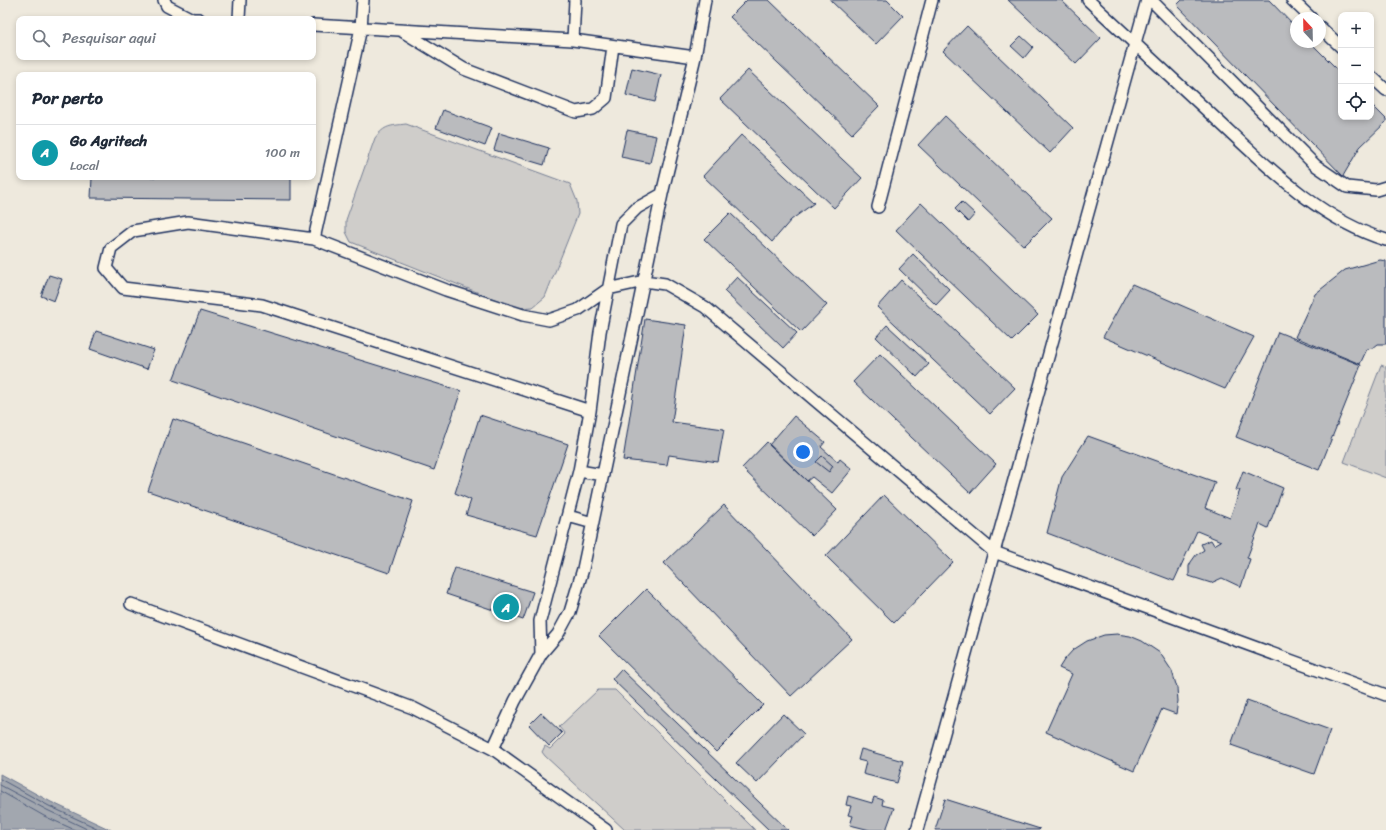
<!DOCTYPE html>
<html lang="pt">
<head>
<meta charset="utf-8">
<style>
	:root { --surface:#fff; --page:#f6f6f7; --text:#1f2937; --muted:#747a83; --line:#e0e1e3; --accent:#1f6fb2 }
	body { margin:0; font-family:Sriracha,sans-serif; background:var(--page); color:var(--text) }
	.controls { position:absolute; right:12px; top:12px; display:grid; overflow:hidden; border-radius:8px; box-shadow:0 2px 6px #0003 }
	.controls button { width:36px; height:36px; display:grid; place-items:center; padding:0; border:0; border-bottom:1px solid var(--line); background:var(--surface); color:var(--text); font:20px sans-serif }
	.compass { position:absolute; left:1290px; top:12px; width:36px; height:36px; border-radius:50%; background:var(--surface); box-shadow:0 2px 6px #0003; rotate:338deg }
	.you { position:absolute; left:803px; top:452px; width:14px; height:14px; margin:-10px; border:3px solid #fff; border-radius:50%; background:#1a73e8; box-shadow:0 0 0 6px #1a73e833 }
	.badge { display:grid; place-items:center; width:26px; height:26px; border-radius:50%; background:var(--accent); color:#fff; font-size:13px; font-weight:700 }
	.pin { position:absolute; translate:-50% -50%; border:2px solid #fff; box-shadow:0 1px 4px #0006 }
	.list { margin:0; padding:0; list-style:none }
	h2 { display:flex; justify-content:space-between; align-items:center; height:52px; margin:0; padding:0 16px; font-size:17px }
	h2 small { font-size:13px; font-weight:400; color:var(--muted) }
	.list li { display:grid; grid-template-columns:26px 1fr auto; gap:12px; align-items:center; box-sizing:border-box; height:56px; padding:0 16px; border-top:1px solid var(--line) }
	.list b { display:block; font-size:15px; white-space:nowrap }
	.list p { margin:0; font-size:13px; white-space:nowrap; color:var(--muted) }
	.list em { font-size:13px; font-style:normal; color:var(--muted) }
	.icon { flex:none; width:22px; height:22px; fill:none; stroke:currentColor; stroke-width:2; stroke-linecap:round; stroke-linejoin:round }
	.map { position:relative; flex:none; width:1386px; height:830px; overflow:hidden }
	.search { position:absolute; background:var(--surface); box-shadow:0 2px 6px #0003; left:16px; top:16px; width:300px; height:44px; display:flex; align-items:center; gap:10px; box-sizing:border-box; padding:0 14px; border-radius:8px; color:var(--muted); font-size:15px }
	.panel { position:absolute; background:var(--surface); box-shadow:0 2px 6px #0003; left:16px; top:72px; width:300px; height:108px; border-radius:8px }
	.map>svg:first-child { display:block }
	.green { fill:#cfcdca; stroke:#757e94 }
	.water { fill:#a2a7af; stroke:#6c778f }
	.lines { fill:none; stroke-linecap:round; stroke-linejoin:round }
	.shore { stroke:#515f7e; stroke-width:1 }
	.building { fill:#babbbe; stroke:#1b2f5e }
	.lane-casing { stroke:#1b2f5e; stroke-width:14 }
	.lane { stroke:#fcf5e5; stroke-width:11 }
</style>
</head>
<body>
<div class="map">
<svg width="1386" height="830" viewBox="0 0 1386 830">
	<rect width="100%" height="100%" fill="#eee9dd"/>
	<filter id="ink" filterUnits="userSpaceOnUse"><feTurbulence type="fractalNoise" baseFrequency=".025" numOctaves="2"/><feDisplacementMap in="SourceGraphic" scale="8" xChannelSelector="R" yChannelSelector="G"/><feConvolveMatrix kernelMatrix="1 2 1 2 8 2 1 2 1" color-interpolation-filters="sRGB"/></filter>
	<g filter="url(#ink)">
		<!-- green -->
		<path class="green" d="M 406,124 L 570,184 L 577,201 L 578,214 L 545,297 L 533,307 L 517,308 L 351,242 L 346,232 L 346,220 L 375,138 C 385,125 390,126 406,124 Z
			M 1381,365 L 1386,367 L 1386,478 L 1344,462 Z
			M 598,690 L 615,690 L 755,830 L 625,830 L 545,756 L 542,752 L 545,746 L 550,749 L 565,734 L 559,727 Z"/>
		<!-- water -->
		<path class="water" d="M 0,774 L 51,802 L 111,830 L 0,830 Z"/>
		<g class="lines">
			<!-- shore -->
			<path class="shore" d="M 0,779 L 49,806 L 101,830
				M 0,785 L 47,810 L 89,830
				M 0,791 L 44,816 L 75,830"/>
		</g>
		<!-- building -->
		<path class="building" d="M 747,0 L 769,0 L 879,106 L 852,134 L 730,17 Z
			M 830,0 L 887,0 L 903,16 L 876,44 Z
			M 1008,0 L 1061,0 L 1101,38 L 1076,64 Z
			M 1182,0 L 1269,0 L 1296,28 L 1296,42 L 1310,42 L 1341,73 L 1341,117 L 1371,117 L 1371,104 L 1386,119 L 1386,122 L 1360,147 L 1343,176 L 1177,5 Z
			M 967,26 L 1073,128 L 1050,153 L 943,51 Z
			M 1021,36 L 1033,47 L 1024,58 L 1011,46 Z
			M 632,68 L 661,75 L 655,102 L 626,95 Z
			M 748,70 L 862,178 L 834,208 L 720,99 Z
			M 443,110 L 492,128 L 485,146 L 436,128 Z
			M 945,116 L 1052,218 L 1024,246 L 918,145 Z
			M 627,130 L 656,136 L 650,163 L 621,157 Z
			M 499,133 L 549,148 L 544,165 L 494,150 Z
			M 741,135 L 814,203 L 791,220 L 772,242 L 703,176 Z
			M 92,177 L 291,177 L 291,200 L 91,198 Z
			M 962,202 L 975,214 L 968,222 L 955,209 Z
			M 921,203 L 1038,315 L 1012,341 L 896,230 Z
			M 730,213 L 827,305 L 801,332 L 704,239 Z
			M 913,254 L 950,290 L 936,305 L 899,269 Z
			M 1380,260 L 1386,261 L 1386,344 L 1378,344 L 1373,348 L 1367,349 L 1360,364 L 1295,337 L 1315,294 L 1345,270 Z
			M 49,275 L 62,279 L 54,301 L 41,296 Z
			M 737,277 L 797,333 L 783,348 L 724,291 Z
			M 901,280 L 1015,388 L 990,414 L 877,307 Z
			M 1132,284 L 1254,337 L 1225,389 L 1103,337 Z
			M 200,311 L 461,391 L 434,470 L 173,380 Z
			M 645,319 L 686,325 L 672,422 L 724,429 L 718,462 L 669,455 L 667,465 L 623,460 Z
			M 887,325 L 929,364 L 917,377 L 876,337 Z
			M 96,331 L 154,350 L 147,369 L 90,349 Z
			M 1278,332 L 1361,365 L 1319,470 L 1236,437 Z
			M 880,354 L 996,464 L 970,493 L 853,382 Z
			M 480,415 L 568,444 L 537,535 L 466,515 L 471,500 L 455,493 Z
			M 794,416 L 825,442 L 821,447 L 838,462 L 840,459 L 852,469 L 832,493 L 812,477 L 807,481 L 769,445 Z
			M 173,419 L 413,501 L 389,573 L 148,491 Z
			M 1088,436 L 1215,482 L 1205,508 L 1230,518 L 1240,490 L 1236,490 L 1243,471 L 1283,488 L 1268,528 L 1260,524 L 1247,558 L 1250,559 L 1241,587 L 1222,578 L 1211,583 L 1189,576 L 1189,566 L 1191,562 L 1196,555 L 1204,550 L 1201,544 L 1211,540 L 1214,545 L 1221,541 L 1197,531 L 1174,581 L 1047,533 L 1062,477 Z
			M 767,442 L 837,510 L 812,536 L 742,468 Z
			M 822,456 L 833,466 L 829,472 L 816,462 Z
			M 884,495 L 953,562 L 894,623 L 826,556 Z
			M 724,505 L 852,639 L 791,696 L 664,563 Z
			M 455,568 L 533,592 L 523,620 L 446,594 Z
			M 646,589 L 763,705 L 716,752 L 599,636 Z
			M 1117,634 L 1130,636 L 1142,641 L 1160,653 L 1172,671 L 1177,688 L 1178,701 L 1176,714 L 1162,709 L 1134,771 L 1046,732 L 1072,674 L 1059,668 L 1064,660 L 1073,650 L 1087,641 L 1104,635 Z
			M 621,669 L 788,830 L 769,830 L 612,679 Z
			M 1247,700 L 1330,730 L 1314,774 L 1231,745 Z
			M 541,713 L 562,733 L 549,746 L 529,725 Z
			M 783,714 L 804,734 L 757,783 L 736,763 Z
			M 861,749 L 903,761 L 897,783 L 863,774 L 866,762 L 858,760 Z
			M 848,796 L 872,803 L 874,797 L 883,800 L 882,805 L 894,808 L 886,830 L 870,830 L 850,825 L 853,816 L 848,815 L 851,806 L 846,805 Z
			M 945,799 L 1040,829 L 1039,830 L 935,830 Z"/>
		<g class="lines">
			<defs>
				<path id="lane" d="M 164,0 L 167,6 L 192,19 L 199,19
					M 1088,0 C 1130,39 1173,79 1215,118 C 1266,165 1318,219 1386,240
					M 1151,0 L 1315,165 L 1347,187 L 1376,190 L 1386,187
					M 1292,0 L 1311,18
					M 239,19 L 240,0
					M 313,25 L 573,40 L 695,57
					M 1320,27 L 1341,47
					M 402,31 L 464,69 L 576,112 L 593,109 L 606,98 L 613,46
					M 573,40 L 575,0
					M 1371,76 L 1386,90
					M 878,207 L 932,0
					M 314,239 L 361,28 L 363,0
					M 590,411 L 262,305 L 123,288 L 106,268 L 111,248 L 133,231 L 188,222 L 314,239 L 446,290 L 523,315 L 549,320 L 578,310 L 608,289 L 644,281 L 665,284 L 705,307 L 994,552 L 1386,695
					M 579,471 L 603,475
					M 568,516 L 593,523
					M 131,604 L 413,708 L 493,749 L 515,701 L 541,654 L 558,634 L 570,612 L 583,569 L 662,194 L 695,57 L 705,0
					M 541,654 L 540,621 L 579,471 L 590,411 L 600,332 L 621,224 L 637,208 L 662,194
					M 493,749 L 606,830
					M 917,830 L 1147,0"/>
			</defs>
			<!-- lane casing -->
			<use href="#lane" class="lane-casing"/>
			<!-- lane -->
			<use href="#lane" class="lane"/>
		</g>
	</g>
</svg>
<div class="controls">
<button>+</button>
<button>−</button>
<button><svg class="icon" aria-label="locate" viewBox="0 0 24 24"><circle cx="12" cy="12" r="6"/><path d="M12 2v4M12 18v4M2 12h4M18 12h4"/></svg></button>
</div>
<svg class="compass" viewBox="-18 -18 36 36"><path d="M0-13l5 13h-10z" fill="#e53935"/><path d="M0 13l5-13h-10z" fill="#747a83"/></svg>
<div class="you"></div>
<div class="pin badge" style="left:506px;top:607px;background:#0f9aa8">A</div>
<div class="search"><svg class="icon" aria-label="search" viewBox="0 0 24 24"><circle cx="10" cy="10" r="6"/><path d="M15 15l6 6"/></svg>Pesquisar aqui</div>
<section class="panel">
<h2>Por perto<small></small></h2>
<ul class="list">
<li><span class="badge" style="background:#0f9aa8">A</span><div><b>Go Agritech</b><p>Local</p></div><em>100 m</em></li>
</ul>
</section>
</div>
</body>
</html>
